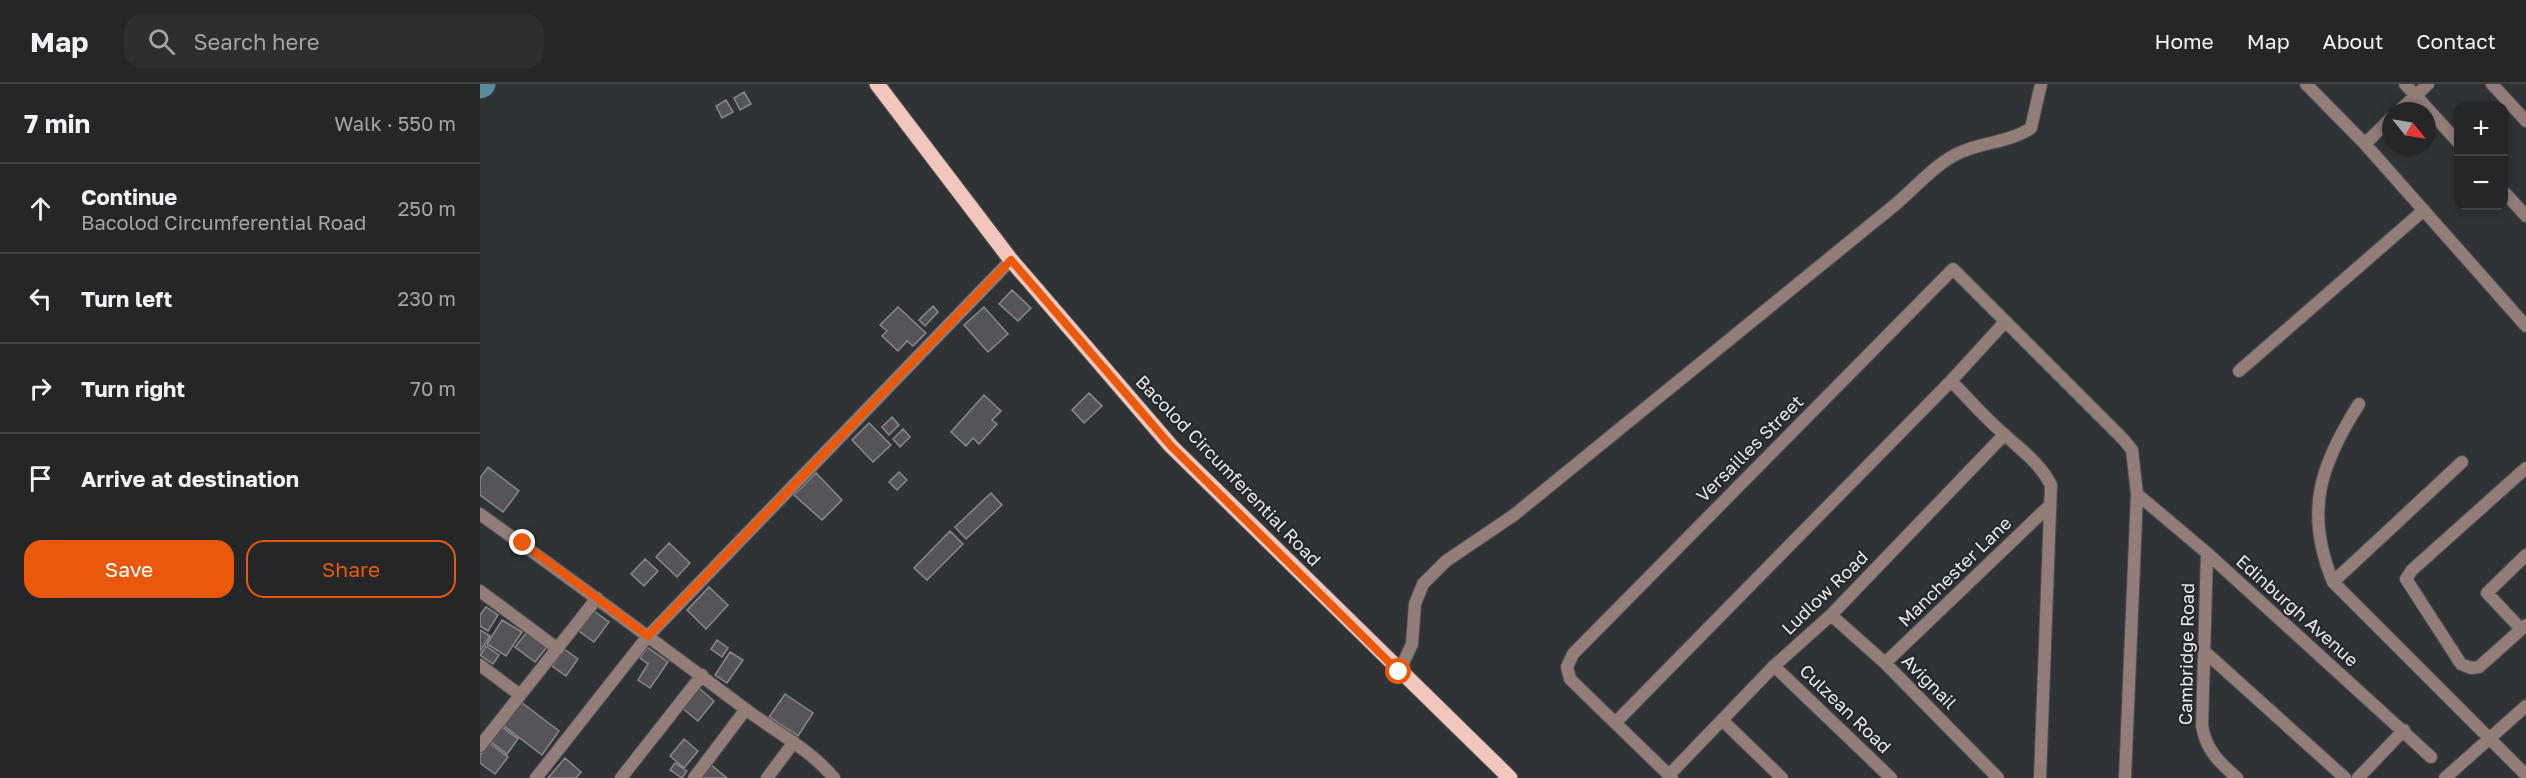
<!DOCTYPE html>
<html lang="en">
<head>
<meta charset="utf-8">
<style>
	:root { --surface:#242628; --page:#2c2e30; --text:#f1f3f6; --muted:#a3a5a8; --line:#414345; --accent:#ea580c }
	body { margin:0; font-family:"Golos Text",sans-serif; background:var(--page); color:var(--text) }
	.controls { position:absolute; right:18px; top:18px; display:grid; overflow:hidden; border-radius:12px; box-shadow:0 3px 9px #0003 }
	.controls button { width:54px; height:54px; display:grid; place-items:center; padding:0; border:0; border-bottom:2px solid var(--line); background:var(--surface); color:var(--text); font:30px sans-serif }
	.compass { position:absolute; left:1902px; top:18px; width:54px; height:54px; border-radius:50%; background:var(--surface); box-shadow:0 3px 9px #0003; rotate:120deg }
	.stop { position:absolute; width:18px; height:18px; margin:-14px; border:4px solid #ea580c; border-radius:50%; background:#fff }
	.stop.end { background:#ea580c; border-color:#fff; box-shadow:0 2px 6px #0008 }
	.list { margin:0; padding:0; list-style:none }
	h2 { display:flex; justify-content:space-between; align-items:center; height:78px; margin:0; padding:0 24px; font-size:26px }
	h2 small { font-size:20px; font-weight:400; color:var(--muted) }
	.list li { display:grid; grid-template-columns:39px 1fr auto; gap:18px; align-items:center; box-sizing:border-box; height:90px; padding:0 24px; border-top:2px solid var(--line) }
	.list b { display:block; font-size:22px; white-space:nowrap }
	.list p { margin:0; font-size:20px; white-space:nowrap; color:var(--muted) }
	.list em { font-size:20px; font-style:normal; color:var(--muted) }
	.actions { display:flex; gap:12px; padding:18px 24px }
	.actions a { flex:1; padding:14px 0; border:2px solid var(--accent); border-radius:18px; text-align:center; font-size:21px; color:var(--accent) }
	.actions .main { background:var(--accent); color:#fff }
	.icon { flex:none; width:33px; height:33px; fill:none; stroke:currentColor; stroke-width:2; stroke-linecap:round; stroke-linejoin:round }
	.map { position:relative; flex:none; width:2046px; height:694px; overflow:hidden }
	header { display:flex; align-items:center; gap:36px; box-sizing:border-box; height:84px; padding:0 30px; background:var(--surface); border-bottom:2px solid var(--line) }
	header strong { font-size:28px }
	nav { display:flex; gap:33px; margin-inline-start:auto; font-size:21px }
	.search { width:420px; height:54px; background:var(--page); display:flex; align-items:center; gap:15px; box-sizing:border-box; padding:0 21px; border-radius:18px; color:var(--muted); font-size:22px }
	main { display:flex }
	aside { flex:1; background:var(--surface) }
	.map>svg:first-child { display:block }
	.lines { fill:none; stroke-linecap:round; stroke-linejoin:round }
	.river { stroke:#578b9b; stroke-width:27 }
	.building { fill:#565458; stroke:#8b888c; stroke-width:1.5 }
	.minor-casing { stroke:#4d5053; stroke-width:14 }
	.primary-casing { stroke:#4d5053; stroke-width:17 }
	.minor { stroke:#927d78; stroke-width:12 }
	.primary { stroke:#f1c6bd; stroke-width:15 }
	.route { stroke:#ea580c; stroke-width:8 }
	.labels { text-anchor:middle; stroke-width:4.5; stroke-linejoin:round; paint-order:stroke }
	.street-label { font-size:18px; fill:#e8eaec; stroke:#26292c }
</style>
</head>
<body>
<header>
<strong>Map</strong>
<div class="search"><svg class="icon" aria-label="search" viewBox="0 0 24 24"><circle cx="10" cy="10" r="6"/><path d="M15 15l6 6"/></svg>Search here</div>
<nav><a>Home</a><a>Map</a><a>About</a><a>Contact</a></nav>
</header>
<main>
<aside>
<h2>7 min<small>Walk · 550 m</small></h2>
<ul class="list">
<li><svg class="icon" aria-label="ahead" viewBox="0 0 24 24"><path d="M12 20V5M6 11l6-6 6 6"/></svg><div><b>Continue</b><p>Bacolod Circumferential Road</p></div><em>250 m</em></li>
<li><svg class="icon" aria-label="left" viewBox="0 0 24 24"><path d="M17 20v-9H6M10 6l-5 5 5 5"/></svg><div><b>Turn left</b></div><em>230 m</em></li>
<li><svg class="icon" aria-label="right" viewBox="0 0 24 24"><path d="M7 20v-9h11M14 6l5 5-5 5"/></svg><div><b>Turn right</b></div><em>70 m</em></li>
<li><svg class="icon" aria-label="arrive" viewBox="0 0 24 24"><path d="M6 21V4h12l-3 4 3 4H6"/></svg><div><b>Arrive at destination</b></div></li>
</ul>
<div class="actions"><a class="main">Save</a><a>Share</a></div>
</aside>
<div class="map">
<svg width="2046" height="694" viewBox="0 0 2046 694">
	<rect width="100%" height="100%" fill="#303336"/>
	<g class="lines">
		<!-- river -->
		<path class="river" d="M 0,1 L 2,0"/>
	</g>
	<!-- building -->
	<path class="building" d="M 264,8 L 271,20 L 260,26 L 254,14 Z
		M 246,16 L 253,28 L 242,34 L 236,22 Z
		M 532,206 L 551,224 L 538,237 L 519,220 Z
		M 453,222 L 458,228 L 445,242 L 439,236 Z
		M 418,223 L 446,249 L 433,262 L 427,257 L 418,267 L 402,252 L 407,247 L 400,241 Z
		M 504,223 L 528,250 L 508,268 L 484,241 Z
		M 609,309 L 622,322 L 604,339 L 592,326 Z
		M 504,311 L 521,327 L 512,336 L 517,340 L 499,360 L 493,354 L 486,362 L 471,348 Z
		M 412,333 L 419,341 L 409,351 L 402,343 Z
		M 389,339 L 411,361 L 393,378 L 372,356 Z
		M 423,345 L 430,353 L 420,363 L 413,355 Z
		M 8,383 L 39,407 L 23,428 L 0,411 L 0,394 Z
		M 419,388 L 427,396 L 417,406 L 409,398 Z
		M 336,389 L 362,416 L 342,436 L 314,411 Z
		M 511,409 L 522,421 L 486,455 L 475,443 Z
		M 470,447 L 483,460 L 447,496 L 434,484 Z
		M 189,459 L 210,479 L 197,493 L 176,473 Z
		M 165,475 L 178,487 L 164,502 L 151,490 Z
		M 229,503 L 248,521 L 226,545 L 207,526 Z
		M 6,523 L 18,531 L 8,547 L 0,542 L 0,531 Z
		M 114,527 L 129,538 L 114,558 L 99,547 Z
		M 22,536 L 42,548 L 26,572 L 7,560 Z
		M 0,546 L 10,552 L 0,567 Z
		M 47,548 L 67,563 L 55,578 L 35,563 Z
		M 237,556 L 248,564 L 242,573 L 231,565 Z
		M 6,562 L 19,571 L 13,580 L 0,571 Z
		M 167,563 L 188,578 L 170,604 L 158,596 L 168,580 L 160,574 Z
		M 84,565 L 98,575 L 86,592 L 72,582 Z
		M 250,568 L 263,576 L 247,599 L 235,591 Z
		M 219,604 L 234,617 L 218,637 L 202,624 Z
		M 305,610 L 333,629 L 318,652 L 289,633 Z
		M 41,618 L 79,647 L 62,671 L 24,642 Z
		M 22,643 L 38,655 L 27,670 L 11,658 Z
		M 204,655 L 218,667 L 204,684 L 190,672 Z
		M 9,659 L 28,673 L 15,690 L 0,679 L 0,671 Z
		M 85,674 L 101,688 L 96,694 L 68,694 Z
		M 195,679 L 207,687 L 202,694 L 190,686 Z
		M 230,680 L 247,694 L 219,694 Z"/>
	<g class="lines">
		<defs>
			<path id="minor" d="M 1826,0 L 1885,60 L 2046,242
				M 1925,0 L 1978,58
				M 2012,0 L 2046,37
				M 1919,27 L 1948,0
				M 1885,60 L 1911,34
				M 2024,108 L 2046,132
				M 1759,287 L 1944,126
				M 1471,297 C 1489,315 1505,334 1524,350 C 1542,367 1559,378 1571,401 L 1560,694
				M 1879,320 C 1840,381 1824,428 1853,498 L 2046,691
				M 2046,384 L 1932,486 L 1926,495 L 1981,580 L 1991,584 L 1999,583 L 2046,541
				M 1657,410 L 1727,469 L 1951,673
				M 0,430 C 89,494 177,559 264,624 C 294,647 330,665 354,694
				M 1727,469 L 1722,642 C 1726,666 1739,678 1757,694
				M 1853,498 L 1982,378
				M 0,507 L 78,565
				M 1351,531 L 1405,579 L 1518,694
				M 2041,545 L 2007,509 L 2046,471
				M 1724,567 L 1865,694
				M 1405,579 L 1569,422
				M 0,581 L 40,611
				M 1294,582 L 1411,694
				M 919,588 L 932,560 L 935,520 L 943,500 L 966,477 L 1034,431 L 1416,120 C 1436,103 1457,78 1481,68 C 1504,58 1530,58 1551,44 L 1561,0
				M 1242,636 L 1302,694
				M 1135,639 L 1471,297 L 1524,239
				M 0,662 L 117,514
				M 1189,691 L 1294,582 L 1351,531 L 1524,351
				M 56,694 L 168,552 L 531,176
				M 141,694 L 222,591
				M 214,694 L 266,625
				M 287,694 L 314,658
				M 1192,694 L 1090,595 L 1087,583 L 1093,570 L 1473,185 L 1644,356 L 1652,366 L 1657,410 L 1645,694
				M 1878,694 L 1924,646
				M 1965,694 L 2046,622"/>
			<path id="primary" d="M 397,0 L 531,176 L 691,362 L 1030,694"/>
		</defs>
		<!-- minor casing -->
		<use href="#minor" class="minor-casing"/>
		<!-- primary casing -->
		<use href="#primary" class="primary-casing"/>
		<!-- minor -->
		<use href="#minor" class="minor"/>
		<!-- primary -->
		<use href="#primary" class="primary"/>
	</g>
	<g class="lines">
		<!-- route -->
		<path class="route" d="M 43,459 L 168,552 L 531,176 L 691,362 L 919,588"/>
	</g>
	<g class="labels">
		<!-- street labels -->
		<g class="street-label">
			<text transform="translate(1270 365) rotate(-45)" y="6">Versailles Street</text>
			<text transform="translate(748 387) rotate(46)" y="6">Bacolod Circumferential Road</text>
			<text transform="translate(1475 488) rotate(-44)" y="6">Manchester Lane</text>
			<text transform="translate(1345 509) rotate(-44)" y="6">Ludlow Road</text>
			<text transform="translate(1817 527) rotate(42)" y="6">Edinburgh Avenue</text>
			<text transform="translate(1707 570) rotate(-89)" y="6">Cambridge Road</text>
			<text transform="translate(1449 598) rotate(45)" y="6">Avignail</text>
			<text transform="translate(1365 625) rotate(44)" y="6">Culzean Road</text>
		</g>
	</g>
</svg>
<div class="controls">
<button>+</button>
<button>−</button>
</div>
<svg class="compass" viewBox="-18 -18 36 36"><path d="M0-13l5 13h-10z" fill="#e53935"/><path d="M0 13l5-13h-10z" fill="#a3a5a8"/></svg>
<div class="stop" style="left:919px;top:588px"></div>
<div class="stop end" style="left:43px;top:459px"></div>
</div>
</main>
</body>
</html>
